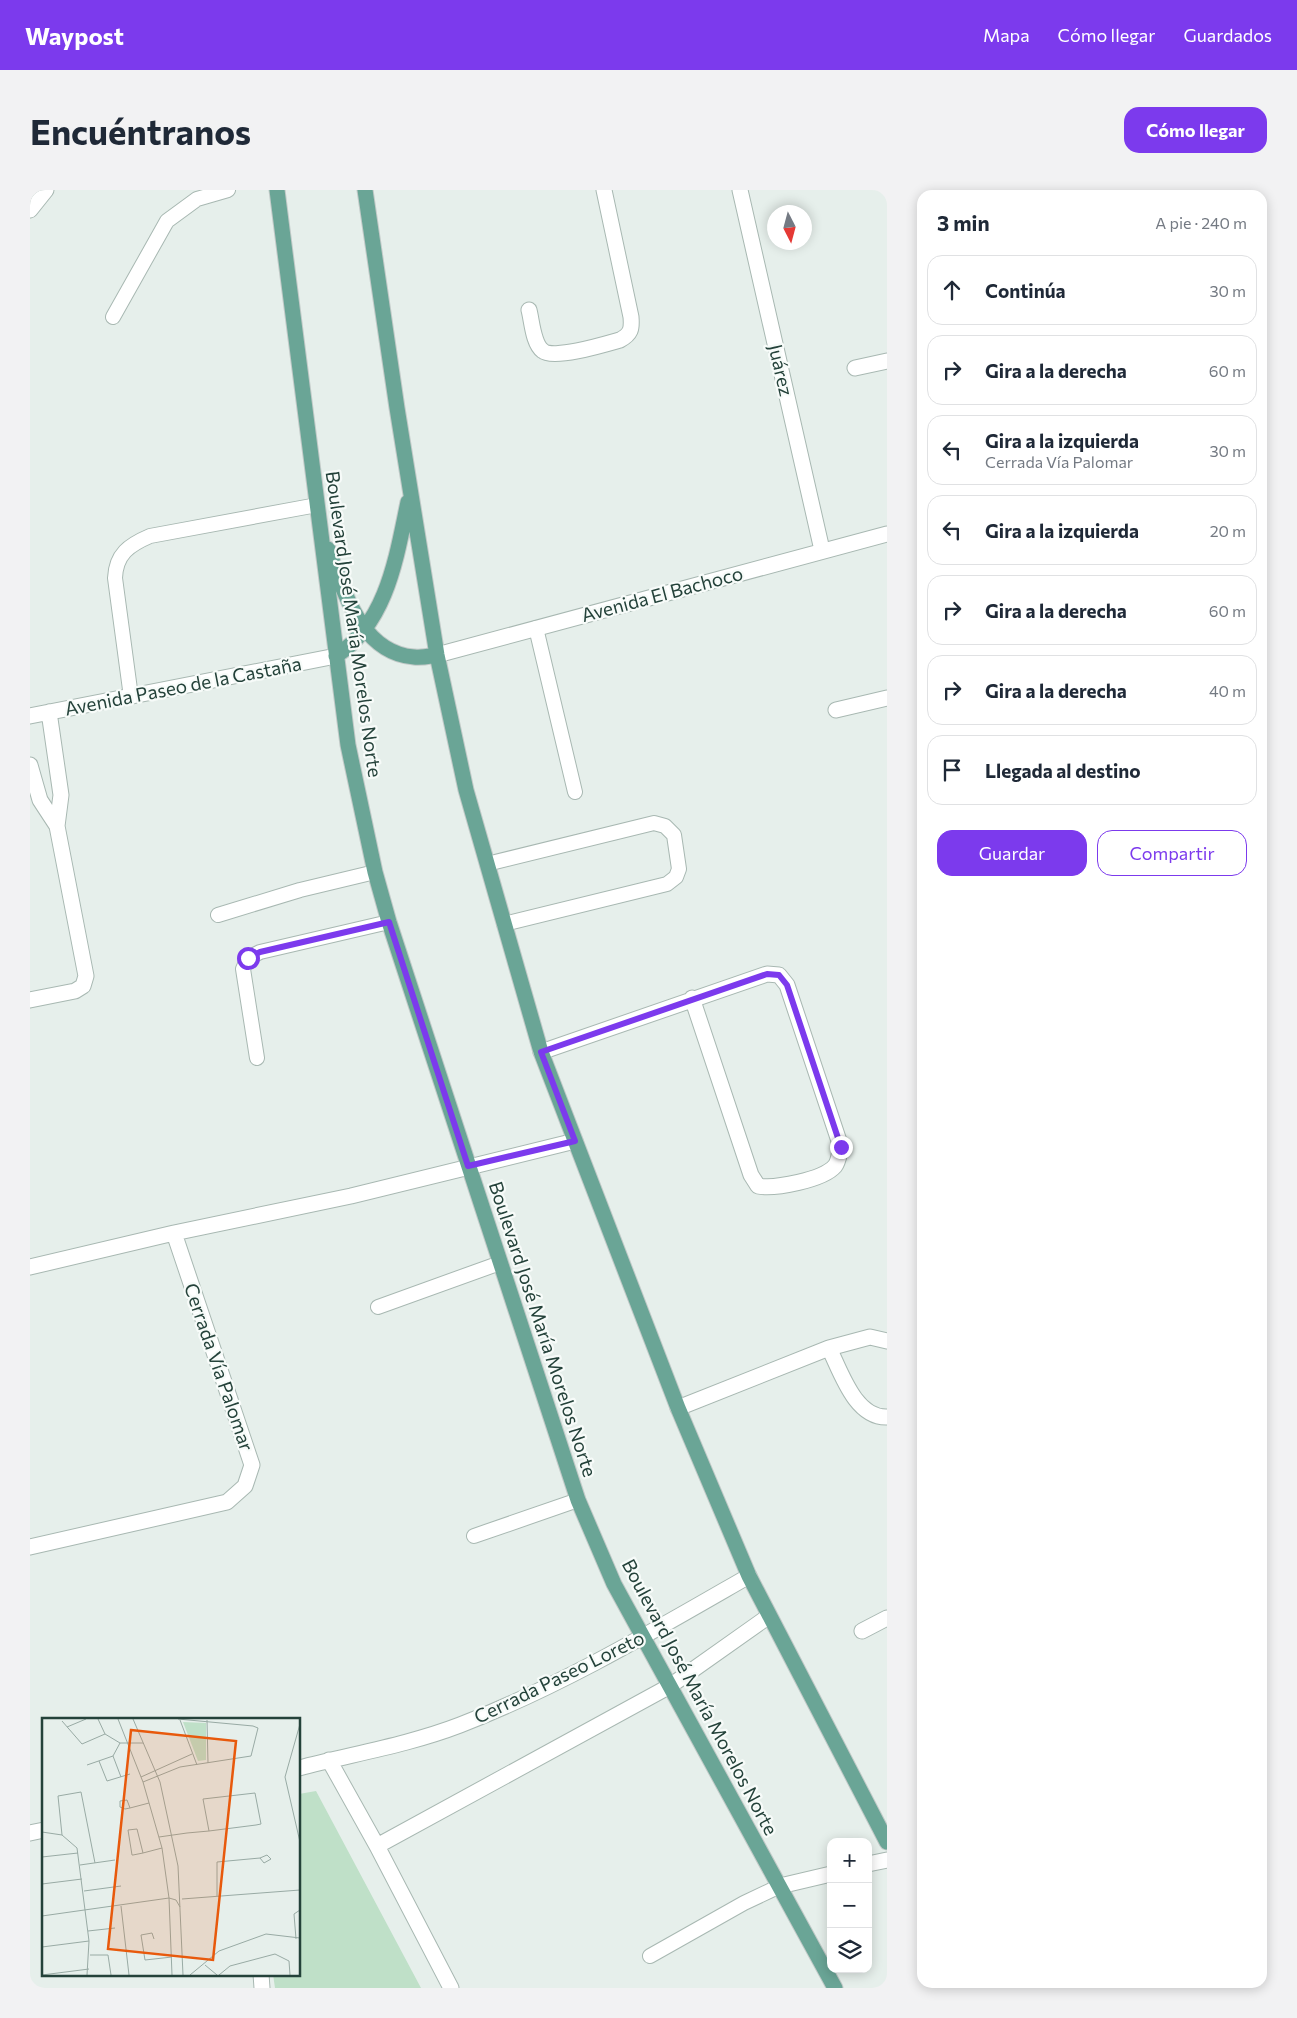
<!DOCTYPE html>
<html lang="es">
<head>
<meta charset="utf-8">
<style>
	:root { --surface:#fff; --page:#f2f2f3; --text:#1f2937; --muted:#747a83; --line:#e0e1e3; --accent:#7c3aed }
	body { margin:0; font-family:Commissioner,sans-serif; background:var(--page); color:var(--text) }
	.controls { position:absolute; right:15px; bottom:15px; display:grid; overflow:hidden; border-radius:10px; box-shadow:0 2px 12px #0003 }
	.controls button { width:45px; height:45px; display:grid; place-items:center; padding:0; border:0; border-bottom:1px solid var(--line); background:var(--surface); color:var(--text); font:25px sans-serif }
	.compass { position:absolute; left:737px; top:15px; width:45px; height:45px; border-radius:50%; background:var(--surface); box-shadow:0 2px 12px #0003; rotate:174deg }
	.stop { position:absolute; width:15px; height:15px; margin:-11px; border:4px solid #7c3aed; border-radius:50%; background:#fff }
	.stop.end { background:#7c3aed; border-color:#fff; box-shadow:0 1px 5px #0008 }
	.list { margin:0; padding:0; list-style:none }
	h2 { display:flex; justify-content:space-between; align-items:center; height:65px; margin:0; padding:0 20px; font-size:21px }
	h2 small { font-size:16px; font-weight:400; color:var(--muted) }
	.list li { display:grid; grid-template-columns:32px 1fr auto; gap:15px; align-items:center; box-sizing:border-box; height:70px; margin:0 10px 10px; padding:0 10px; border:1px solid var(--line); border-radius:15px }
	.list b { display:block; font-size:19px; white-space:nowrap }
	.list p { margin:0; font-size:16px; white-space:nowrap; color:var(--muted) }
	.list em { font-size:16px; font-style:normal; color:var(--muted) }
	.actions { display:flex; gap:10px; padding:15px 20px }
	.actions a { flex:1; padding:11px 0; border:1px solid var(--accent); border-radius:15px; text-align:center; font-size:18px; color:var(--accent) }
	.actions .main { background:var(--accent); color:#fff }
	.icon { flex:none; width:28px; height:28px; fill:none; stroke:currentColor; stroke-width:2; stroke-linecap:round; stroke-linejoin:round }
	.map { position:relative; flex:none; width:857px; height:1798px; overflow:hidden; border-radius:15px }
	header { display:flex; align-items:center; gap:30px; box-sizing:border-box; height:70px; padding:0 25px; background:var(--accent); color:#fff }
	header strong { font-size:24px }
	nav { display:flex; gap:28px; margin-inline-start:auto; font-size:18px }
	.intro { display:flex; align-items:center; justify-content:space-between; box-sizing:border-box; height:120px; padding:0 30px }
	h1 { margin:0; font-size:35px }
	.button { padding:12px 22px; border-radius:15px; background:var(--accent); color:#fff; font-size:18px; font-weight:700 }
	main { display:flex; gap:30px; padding:0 30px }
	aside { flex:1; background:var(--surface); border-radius:15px; box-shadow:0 2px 12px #0003 }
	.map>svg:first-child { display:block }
	.green { fill:#bfe0c8 }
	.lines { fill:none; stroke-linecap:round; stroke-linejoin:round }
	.lane-casing { stroke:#a8b8b2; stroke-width:16 }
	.street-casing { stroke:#a8b8b2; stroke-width:17 }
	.primary-casing { stroke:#c2cac8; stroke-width:17 }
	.lane { stroke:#fff; stroke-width:14 }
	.street { stroke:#fff; stroke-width:15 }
	.primary { stroke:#6aa596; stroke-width:15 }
	.route { stroke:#7c3aed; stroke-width:6 }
	.labels { text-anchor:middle; stroke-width:4.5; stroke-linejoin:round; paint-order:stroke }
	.street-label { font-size:19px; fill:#24423a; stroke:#f7fbf9 }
	.inset-road { fill:none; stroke:#98aaa4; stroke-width:1 }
	.view { fill:#e8590c; fill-opacity:0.15; stroke:#e8590c; stroke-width:2.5 }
	.inset-edge { fill:none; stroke:#24423a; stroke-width:2.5 }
</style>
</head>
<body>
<header>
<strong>Waypost</strong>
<nav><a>Mapa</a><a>Cómo llegar</a><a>Guardados</a></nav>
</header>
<div class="intro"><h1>Encuéntranos</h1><a class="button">Cómo llegar</a></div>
<main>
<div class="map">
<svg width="857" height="1798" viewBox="0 0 857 1798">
	<rect width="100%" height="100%" fill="#e6efeb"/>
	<!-- green -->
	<path class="green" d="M 286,1601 L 391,1798 L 245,1798 L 243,1784 L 269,1784 L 269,1604 Z"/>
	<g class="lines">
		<defs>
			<path id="lane" d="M 83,127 L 137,31 L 167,9 L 198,0
				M 506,438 L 545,602
				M 101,507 L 85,388 C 86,364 99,355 120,346 L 287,315
				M 457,674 L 624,633 L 635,636 L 644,645 L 649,679 L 646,687 L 637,694 L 474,734
				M 188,725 L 270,700 L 345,682
				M 227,868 L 213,779 L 218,768 L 230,762 L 359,732
				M 348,1117 L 470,1073
				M 444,1346 L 548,1310
				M 620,1766 L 714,1713 L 750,1696"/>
			<path id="street" d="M 710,0 L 792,360
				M 0,20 L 16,0
				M 499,120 C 502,131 503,154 513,161 C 523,170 576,154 590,150 C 601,144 602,139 601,127 L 574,0
				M 825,178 L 857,171
				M 407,465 L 857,344
				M 806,520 L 857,508
				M 0,526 L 306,466
				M 0,575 L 10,610 L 27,636
				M 0,810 L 45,801 L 53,796 L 56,786 L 27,636 L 31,605 L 19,522
				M 511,862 L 737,784 L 749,785 L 757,795 L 811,957 C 809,963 809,971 805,976 C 793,990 745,999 728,996 L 721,985 L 662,808
				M 0,1077 L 144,1043 L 321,1006 L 545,951
				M 799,1158 C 811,1182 825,1228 857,1227
				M 648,1218 L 799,1158 L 840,1147 L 857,1151
				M 0,1357 L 197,1312 L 215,1296 L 222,1275 L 144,1043
				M 832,1441 L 857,1428
				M 299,1570 L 347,1656 L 421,1798
				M 269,1578 C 322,1564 378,1555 430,1535 C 531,1496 625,1440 719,1386
				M 0,1643 L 14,1640
				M 347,1656 L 640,1496 L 739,1426
				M 838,1674 L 857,1670
				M 750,1696 L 801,1684
				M 231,1784 L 232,1798"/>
			<path id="primary" d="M 247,0 L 318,555 L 345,682 L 359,732 L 548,1310 L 584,1394 L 805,1798
				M 335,0 L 367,218 L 407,465 L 436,600 L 511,862 L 648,1218 L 719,1386 L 857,1652
				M 298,359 C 314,401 331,463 384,467 C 392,468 400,466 407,465
				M 306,466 C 357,432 366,369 378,312"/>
		</defs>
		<!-- lane casing -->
		<use href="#lane" class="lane-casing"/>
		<!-- street casing -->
		<use href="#street" class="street-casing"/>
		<!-- primary casing -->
		<use href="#primary" class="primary-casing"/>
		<!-- lane -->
		<use href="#lane" class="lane"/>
		<!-- street -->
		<use href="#street" class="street"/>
		<!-- primary -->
		<use href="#primary" class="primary"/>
	</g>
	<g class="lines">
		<!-- route -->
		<path class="route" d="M 218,768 L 230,762 L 359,732 L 438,976 L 545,951 L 511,862 L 737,784 L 749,785 L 757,795 L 811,957"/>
	</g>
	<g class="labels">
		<!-- street labels -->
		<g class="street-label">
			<text transform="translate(751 180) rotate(77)" y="7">Juárez</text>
			<text transform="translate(632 404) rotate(-15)" y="7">Avenida El Bachoco</text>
			<text transform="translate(324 434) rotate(82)" y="7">Boulevard José María Morelos Norte</text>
			<text transform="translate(153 496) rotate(-11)" y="7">Avenida Paseo de la Castaña</text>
			<text transform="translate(513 1139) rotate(72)" y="7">Boulevard José María Morelos Norte</text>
			<text transform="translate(189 1177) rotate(71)" y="7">Cerrada Vía Palomar</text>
			<text transform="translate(529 1487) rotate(-26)" y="7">Cerrada Paseo Loreto</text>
			<text transform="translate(670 1507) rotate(62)" y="7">Boulevard José María Morelos Norte</text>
		</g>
	</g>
	<!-- overview -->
	<g transform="translate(12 1528)">
		<rect width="258" height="258" fill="#e6efeb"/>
		<path d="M 141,4 L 164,5 L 164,42 L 156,43 Z" fill="#bfe0c8"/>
		<path class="inset-road" d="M 56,1 L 63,16 L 78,25 L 101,25M 76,1 L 101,64 L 120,130 L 127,180 L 130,257M 91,1 L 118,64 L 136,148 L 141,257M 138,2 L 155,47M 165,2 L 166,45M 20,3 L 40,26 L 63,16M 258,6 L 243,59 L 258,124M 25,9 L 44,1M 71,38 L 79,59M 57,43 L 65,63 L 88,56M 45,47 L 71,38 L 78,25M 99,59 L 150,36M 101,64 L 138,49 L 209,38 L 216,10 L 211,8 L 136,1M 88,90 L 85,82 L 78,83 L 78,89 L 83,91 L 88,90 L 107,85M 0,114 L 20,117 L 35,130 L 47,223 L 45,257M 20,117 L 16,78 L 39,74 L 53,145M 117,119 L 145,115 L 167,113 L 214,107 L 219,106 L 213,75 L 161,81 L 167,113M 101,135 L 95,111 L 86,112 L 90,137 L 91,137 L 101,135 L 120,130M 0,139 L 36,135M 38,147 L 73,142M 0,166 L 40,161M 42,173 L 79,168M 175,178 L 175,144 L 218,140 L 225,137 L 229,141 L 222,145 L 218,140M 127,180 L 134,182 L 138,189M 140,181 L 258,172M 79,188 L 87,257M 0,198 L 127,180M 46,213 L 73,210M 112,221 L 110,215 L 99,217 L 103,242 L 130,239M 254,221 L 252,196 L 258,192M 0,229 L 47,223M 48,237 L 66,237 L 69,257M 163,247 L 175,257M 0,257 L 47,251M 148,257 L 177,233 L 224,216 L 258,220M 177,257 L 188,248 L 233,236 L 247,243 L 248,257"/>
		<path class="view" d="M 89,12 L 194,23 L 171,242 L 66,231 Z"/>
		<rect width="258" height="258" class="inset-edge"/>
	</g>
</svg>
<div class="controls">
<button>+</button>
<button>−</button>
<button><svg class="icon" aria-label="layers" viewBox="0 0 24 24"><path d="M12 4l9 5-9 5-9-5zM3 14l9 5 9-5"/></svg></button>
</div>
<svg class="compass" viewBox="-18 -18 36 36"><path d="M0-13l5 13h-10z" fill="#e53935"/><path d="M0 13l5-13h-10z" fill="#747a83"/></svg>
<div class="stop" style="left:218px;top:768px"></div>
<div class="stop end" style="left:811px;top:957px"></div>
</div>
<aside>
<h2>3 min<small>A pie · 240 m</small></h2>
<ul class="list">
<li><svg class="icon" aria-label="ahead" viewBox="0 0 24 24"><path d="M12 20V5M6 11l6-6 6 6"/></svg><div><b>Continúa</b></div><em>30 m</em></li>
<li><svg class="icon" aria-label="right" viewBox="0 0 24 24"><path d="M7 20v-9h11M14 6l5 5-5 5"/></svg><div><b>Gira a la derecha</b></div><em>60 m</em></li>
<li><svg class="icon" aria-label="left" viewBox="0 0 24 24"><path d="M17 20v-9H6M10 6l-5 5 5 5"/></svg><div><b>Gira a la izquierda</b><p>Cerrada Vía Palomar</p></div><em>30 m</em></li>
<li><svg class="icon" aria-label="left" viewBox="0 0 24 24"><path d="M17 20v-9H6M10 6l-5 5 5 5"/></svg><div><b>Gira a la izquierda</b></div><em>20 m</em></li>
<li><svg class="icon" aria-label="right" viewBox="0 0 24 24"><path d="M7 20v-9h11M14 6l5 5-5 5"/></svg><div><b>Gira a la derecha</b></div><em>60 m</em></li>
<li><svg class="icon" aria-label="right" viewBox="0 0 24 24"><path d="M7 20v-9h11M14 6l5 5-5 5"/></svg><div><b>Gira a la derecha</b></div><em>40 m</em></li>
<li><svg class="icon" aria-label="arrive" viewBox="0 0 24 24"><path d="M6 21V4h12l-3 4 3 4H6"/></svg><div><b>Llegada al destino</b></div></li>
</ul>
<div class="actions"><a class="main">Guardar</a><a>Compartir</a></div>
</aside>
</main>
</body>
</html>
